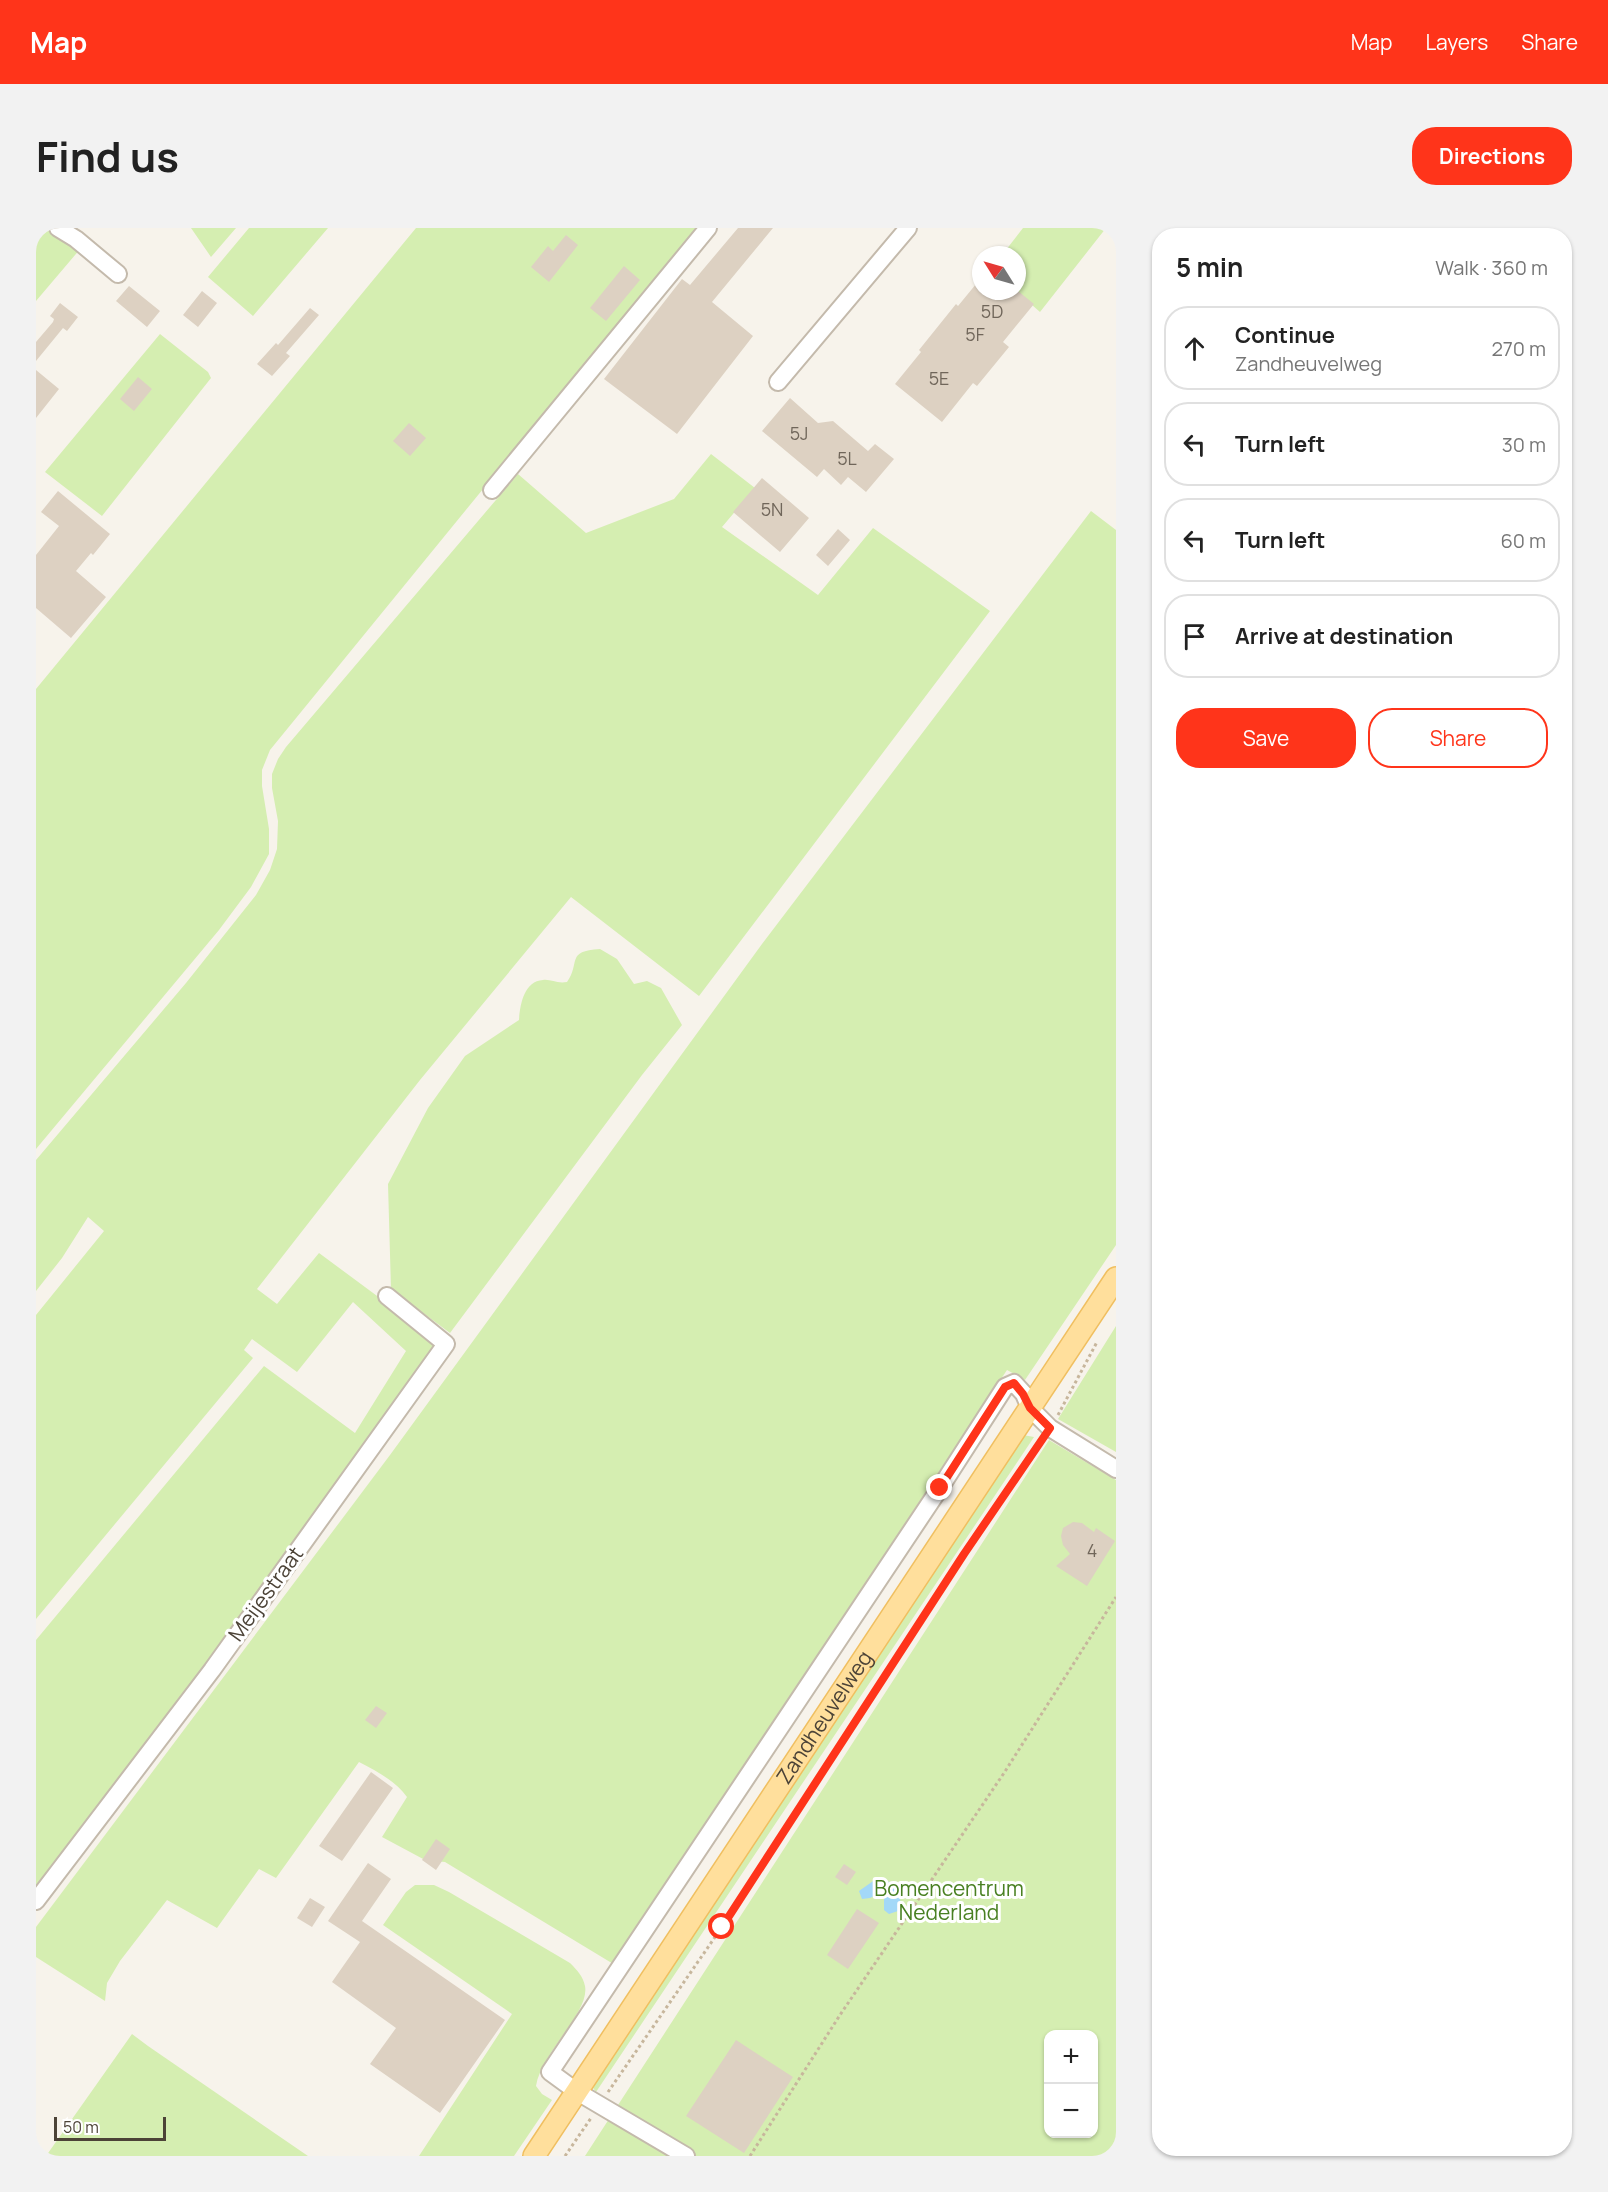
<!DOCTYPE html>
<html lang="en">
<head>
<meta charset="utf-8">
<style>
	:root { --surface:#fff; --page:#f2f2f2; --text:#222; --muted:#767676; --line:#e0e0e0; --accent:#ff341a }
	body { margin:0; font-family:Manrope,sans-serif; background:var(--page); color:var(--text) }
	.controls { position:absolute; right:18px; bottom:18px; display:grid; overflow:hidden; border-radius:12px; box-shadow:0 2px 4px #0004 }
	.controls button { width:54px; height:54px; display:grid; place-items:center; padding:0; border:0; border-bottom:2px solid var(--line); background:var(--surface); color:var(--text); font:30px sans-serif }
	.compass { position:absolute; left:936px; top:18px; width:54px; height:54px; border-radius:50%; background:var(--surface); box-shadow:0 2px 4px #0004; rotate:307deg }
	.scale { position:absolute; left:18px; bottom:15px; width:112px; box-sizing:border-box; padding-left:6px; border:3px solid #4c4337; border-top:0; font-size:16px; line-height:21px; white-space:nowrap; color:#4c4337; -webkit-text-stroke:4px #fff; paint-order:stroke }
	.stop { position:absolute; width:18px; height:18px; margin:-14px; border:4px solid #ff341a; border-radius:50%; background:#fff }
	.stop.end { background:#ff341a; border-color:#fff; box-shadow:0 2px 6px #0008 }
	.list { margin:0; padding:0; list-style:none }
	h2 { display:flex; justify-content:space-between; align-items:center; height:78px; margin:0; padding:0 24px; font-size:26px }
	h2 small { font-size:20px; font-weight:400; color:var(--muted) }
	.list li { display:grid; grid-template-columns:39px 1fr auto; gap:18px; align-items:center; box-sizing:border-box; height:84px; margin:0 12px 12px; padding:0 12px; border:2px solid var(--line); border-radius:24px }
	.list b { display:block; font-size:22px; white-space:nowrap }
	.list p { margin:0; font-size:20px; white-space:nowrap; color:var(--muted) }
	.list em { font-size:20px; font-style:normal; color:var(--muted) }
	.actions { display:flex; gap:12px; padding:18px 24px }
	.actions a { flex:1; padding:14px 0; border:2px solid var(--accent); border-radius:24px; text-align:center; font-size:21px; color:var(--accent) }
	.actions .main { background:var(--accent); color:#fff }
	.icon { flex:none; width:33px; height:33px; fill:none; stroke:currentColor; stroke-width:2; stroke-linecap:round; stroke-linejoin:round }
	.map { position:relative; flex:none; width:1080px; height:1928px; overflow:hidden; border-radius:24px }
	header { display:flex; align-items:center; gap:36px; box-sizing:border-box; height:84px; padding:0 30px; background:var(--accent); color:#fff }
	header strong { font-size:28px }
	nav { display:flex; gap:33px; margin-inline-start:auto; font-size:21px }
	.intro { display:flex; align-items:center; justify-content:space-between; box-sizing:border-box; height:144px; padding:0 36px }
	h1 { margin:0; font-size:42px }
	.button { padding:15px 27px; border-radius:24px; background:var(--accent); color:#fff; font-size:21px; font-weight:700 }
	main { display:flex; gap:36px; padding:0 36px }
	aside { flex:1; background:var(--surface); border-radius:24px; box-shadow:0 2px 4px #0004 }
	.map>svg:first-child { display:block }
	.green { fill:#d5eeb1; fill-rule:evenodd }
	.water { fill:#a3d8f8 }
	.building { fill:#ddd1c2 }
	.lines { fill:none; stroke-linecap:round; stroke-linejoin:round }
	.minor-casing { stroke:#c4baac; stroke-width:20 }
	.major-casing { stroke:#f0bf60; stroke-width:24 }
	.path { stroke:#c7b69c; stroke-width:3; stroke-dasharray:3 3; stroke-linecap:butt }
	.minor { stroke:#fff; stroke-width:16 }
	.major { stroke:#ffdf9c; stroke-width:21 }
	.route { stroke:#ff341a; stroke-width:8 }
	.labels { text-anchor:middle; stroke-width:6; stroke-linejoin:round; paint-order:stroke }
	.number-label { font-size:18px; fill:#70665a }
	.street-label { font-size:21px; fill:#4c4337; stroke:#fff }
	.park-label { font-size:21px; fill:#498022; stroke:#fff }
</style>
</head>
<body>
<header>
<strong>Map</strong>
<nav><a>Map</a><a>Layers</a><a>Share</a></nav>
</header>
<div class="intro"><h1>Find us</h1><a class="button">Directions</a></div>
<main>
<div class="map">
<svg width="1080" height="1928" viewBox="0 0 1080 1928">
	<rect width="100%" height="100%" fill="#f7f3eb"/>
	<!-- green -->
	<path class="green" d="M 0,0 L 10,0 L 45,20 L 0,73 Z
		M 155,0 L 200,0 L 175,29 Z
		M 213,0 L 292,0 L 217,88 L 172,49 Z
		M 380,0 L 660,0 L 234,522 L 226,542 L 226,558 L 233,601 L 233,626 L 215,659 L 183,702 L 0,921 L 0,461 Z
		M 987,0 L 1070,0 L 1004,84 L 980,63 L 981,27 L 966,27 Z
		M 124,106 L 172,144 L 175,150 L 66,288 L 9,244 Z
		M 675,226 L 719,260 L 686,299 L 782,367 L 837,300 L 954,383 L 663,768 L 535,669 L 384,852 L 221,1061 L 241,1076 L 283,1025 L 406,1116 L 198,1401 L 0,1661 L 0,1412 L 228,1138 L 319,1205 L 370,1123 L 317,1074 L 261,1144 L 216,1111 L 208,1122 L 217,1130 L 0,1391 L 0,1087 L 68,1003 L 52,989 L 26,1030 L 0,1063 L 0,932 L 150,755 L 220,667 L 234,642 L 241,621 L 242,593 L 236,560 L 236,546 L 242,531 L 250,519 L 482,246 L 550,305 L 638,271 Z
		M 1055,283 L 1080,302 L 1080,1017 L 989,1152 L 971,1142 L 755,1467 L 579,1737 L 409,1634 L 389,1632 L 346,1609 L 371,1569 C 360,1553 340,1543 323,1534 L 240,1650 L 223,1641 L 181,1700 L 131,1672 L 84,1733 L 71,1755 L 69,1773 L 0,1729 L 0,1699 L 354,1227 L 726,716 Z
		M 564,721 L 581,731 L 598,756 L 611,753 L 625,760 L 646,797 L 606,847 L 414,1105 L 355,1061 L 352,956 L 392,880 L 429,828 L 483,792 C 484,777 488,753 507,752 C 515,751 521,756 531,754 C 545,735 529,723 564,721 Z
		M 1080,1098 L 1080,1224 L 1022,1191 Z
		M 987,1207 L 998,1209 L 560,1864 L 555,1857 Z
		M 1013,1212 L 1080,1252 L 1080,1928 L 549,1928 ZM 1012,1806 L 1058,1806 L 1058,1906 L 1012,1906 Z
		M 379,1657 L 398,1657 L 413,1664 L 534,1735 C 541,1742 547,1748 549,1758 C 554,1784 505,1825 500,1858 L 506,1866 L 516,1872 L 478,1928 L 383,1928 L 476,1786 L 347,1697 L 370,1664 Z
		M 96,1806 L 112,1818 L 272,1928 L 10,1928 Z"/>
	<!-- water -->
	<path class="water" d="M 840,1651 C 860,1652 869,1664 862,1683 L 853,1686 L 848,1682 L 848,1669 L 842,1666 L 834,1670 L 826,1671 L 823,1663 Z"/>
	<!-- building -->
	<path class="building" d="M 702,0 L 737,0 L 676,74 L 717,108 L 641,206 L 568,151 L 646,51 L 654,57 Z
		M 530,7 L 542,17 L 513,54 L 495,39 L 512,18 L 517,23 Z
		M 588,38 L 604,52 L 570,93 L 554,80 Z
		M 945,50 L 945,63 L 982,63 L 998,76 L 967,114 L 973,119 L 941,158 L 937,155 L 906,194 L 859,156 L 885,124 L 883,122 L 920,76 L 922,78 Z
		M 93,58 L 124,83 L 111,99 L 80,73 Z
		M 166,63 L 181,75 L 162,99 L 147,87 Z
		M 24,75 L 42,89 L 31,103 L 27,100 L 0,133 L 0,114 L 17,94 L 18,91 L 14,88 Z
		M 274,80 L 283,87 L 250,125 L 254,128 L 236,148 L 221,136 L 240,115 L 242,117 Z
		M 0,142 L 23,161 L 0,190 Z
		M 102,149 L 116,161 L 98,183 L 84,171 Z
		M 754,170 L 782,195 L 797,193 L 832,223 L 839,216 L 858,231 L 830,264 L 812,249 L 805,257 L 788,241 L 781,249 L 726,203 Z
		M 373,195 L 390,210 L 374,228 L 357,213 Z
		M 726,250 L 773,290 L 744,324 L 697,284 Z
		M 22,263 L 74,306 L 57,327 L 55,325 L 40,343 L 70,369 L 35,410 L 0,380 L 0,327 L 23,298 L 5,284 Z
		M 802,301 L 814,312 L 792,338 L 780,327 Z
		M 1037,1294 L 1046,1295 L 1058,1304 L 1060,1300 L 1079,1313 L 1051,1358 L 1020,1338 L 1034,1326 L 1027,1317 L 1025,1308 L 1027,1300 Z
		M 340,1478 L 351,1485 L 340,1500 L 329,1492 Z
		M 335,1544 L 357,1560 L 306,1633 L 283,1618 Z
		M 400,1611 L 414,1621 L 400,1642 L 386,1632 Z
		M 332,1635 L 355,1651 L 326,1693 L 469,1792 L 404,1885 L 334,1836 L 360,1800 L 296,1754 L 324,1714 L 292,1693 Z
		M 808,1636 L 820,1644 L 811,1657 L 799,1649 Z
		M 274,1670 L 289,1679 L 276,1699 L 261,1690 Z
		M 821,1681 L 843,1695 L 812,1741 L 791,1727 Z
		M 700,1812 L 757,1849 L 708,1925 L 650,1888 Z"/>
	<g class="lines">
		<defs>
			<path id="minor" d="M 22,0 L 40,11 L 82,46
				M 742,154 L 872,0
				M 456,262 L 672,0
				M 0,1673 L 176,1442 L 410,1116 L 351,1068
				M 650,1928 L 540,1863 L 514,1844 L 904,1260 L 969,1159 L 978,1155 L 988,1166 L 994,1180 L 1014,1200 L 1080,1241"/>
			<g id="major">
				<path id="s1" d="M 498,1928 L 1080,1050"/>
			</g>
		</defs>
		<!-- minor casing -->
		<use href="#minor" class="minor-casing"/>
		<!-- major casing -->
		<use href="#major" class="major-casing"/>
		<!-- path -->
		<path class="path" d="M 1022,1187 L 1061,1114
			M 572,1864 L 686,1699 L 928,1326 L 1005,1213
			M 529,1928 L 555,1890
			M 714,1928 L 804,1787 L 968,1545 L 1080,1369"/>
		<!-- minor -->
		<use href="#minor" class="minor"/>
		<!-- major -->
		<use href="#major" class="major"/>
	</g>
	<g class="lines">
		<!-- route -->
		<path class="route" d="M 686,1699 L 928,1326 L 1014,1200 L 994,1180 L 987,1166 L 978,1155 L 969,1159 L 904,1260"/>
	</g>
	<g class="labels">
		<!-- number labels -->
		<g class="number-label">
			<text x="956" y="90">5D</text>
			<text x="939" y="113">5F</text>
			<text x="903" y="157">5E</text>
			<text x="763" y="212">5J</text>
			<text x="811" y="237">5L</text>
			<text x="736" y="288">5N</text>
			<text x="1056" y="1329">4</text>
		</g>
		<!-- street labels -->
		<g class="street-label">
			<text transform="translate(230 1366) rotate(-54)" y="7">Meijestraat</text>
			<text dy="7" stroke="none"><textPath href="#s1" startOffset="526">Zandheuvelweg</textPath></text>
		</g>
		<!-- park labels -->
		<g class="park-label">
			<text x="913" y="1668">Bomencentrum<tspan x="913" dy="24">Nederland</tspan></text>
		</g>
	</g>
</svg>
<div class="controls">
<button>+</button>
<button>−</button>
</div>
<svg class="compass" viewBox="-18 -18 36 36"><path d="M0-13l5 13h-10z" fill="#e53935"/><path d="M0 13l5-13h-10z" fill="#767676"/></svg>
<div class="scale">50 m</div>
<div class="stop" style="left:686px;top:1699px"></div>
<div class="stop end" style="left:904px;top:1260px"></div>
</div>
<aside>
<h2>5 min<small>Walk · 360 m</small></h2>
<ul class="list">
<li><svg class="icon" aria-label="ahead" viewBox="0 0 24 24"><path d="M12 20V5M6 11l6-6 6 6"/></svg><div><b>Continue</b><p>Zandheuvelweg</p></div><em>270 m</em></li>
<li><svg class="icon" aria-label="left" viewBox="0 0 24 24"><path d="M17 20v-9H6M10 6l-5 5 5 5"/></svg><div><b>Turn left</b></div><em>30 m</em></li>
<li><svg class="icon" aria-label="left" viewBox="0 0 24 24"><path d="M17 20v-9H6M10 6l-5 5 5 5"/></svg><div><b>Turn left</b></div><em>60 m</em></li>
<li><svg class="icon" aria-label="arrive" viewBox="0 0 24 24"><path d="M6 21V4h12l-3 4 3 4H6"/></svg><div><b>Arrive at destination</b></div></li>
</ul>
<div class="actions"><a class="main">Save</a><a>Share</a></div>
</aside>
</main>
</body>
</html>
